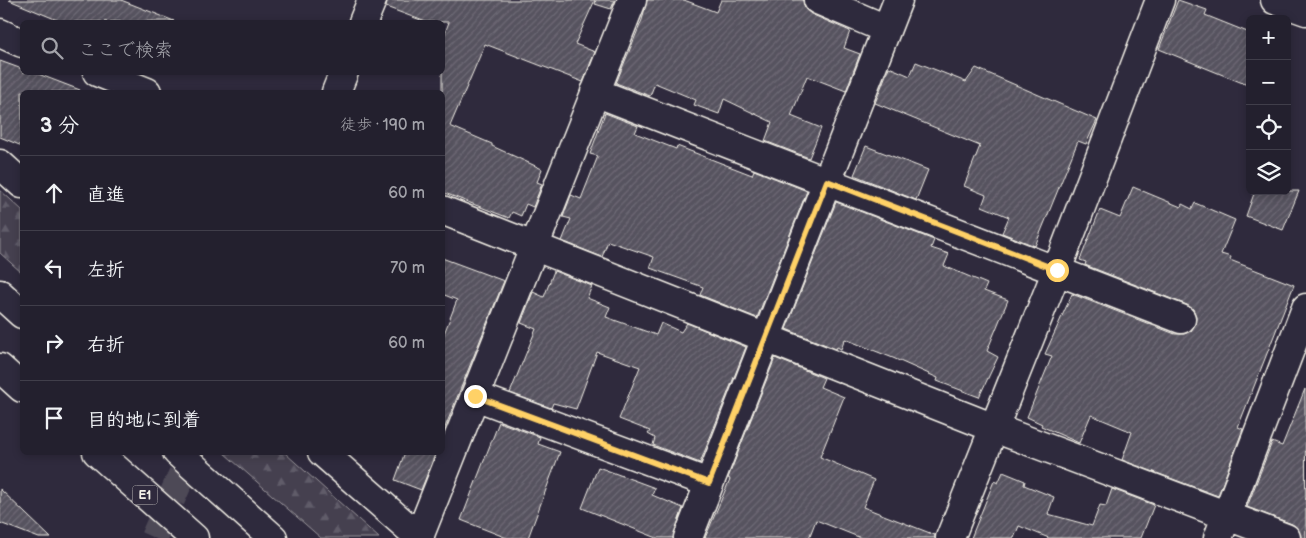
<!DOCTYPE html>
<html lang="ja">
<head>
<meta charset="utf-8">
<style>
	:root { --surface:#23202e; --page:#2b2836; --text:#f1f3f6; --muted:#a3a3aa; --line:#403e4a }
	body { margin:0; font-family:"Balsamiq Sans","Klee One",sans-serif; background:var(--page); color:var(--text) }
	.controls { position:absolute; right:15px; top:15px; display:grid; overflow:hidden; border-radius:8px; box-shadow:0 2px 8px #0003 }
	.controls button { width:45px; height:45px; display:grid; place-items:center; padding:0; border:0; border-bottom:1px solid var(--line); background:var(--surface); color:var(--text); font:25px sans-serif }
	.stop { position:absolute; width:15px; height:15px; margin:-11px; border:4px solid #ffd166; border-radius:50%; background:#fff }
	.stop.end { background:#ffd166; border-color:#fff; box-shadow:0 1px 5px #0008 }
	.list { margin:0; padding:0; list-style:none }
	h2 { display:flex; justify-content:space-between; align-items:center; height:65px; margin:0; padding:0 20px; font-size:21px }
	h2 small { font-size:16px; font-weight:400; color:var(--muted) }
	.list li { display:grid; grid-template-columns:32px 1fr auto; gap:15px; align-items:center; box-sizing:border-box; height:75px; padding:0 20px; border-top:1px solid var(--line) }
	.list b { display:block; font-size:19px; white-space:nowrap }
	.list em { font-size:16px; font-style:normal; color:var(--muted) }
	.icon { flex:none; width:28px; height:28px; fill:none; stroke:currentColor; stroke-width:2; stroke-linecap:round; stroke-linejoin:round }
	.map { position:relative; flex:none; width:1306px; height:538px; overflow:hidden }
	.search { position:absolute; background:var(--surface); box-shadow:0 2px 8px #0003; left:20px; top:20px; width:425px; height:55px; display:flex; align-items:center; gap:12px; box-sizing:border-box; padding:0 18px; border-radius:8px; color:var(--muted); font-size:19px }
	.panel { position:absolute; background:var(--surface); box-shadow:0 2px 8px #0003; left:20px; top:90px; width:425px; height:365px; border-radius:8px }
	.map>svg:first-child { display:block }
	.forest { fill:url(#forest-firs); stroke:#9c989c }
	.building { fill:url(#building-hatch); stroke:#f4f1e8 }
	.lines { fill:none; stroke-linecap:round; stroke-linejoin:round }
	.minor-tunnel { stroke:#4d4857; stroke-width:28; stroke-dasharray:28 14; stroke-linecap:butt }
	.minor-casing { stroke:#f4f1e8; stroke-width:31 }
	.highway-casing { stroke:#f4f1e8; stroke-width:31 }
	.minor { stroke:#2f2a3d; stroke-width:28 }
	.highway { stroke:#2f2a3d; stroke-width:28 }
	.route { stroke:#ffd166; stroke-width:6 }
	.labels { text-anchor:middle; stroke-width:4.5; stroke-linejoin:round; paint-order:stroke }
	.shield { fill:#2f2a3d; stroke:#b9b5b5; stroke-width:1 }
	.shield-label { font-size:12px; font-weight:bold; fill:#f4f1e8 }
</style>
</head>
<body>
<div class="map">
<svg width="1306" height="538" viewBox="0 0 1306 538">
	<defs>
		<pattern id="forest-firs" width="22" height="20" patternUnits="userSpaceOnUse" patternTransform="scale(1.25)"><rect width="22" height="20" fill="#454050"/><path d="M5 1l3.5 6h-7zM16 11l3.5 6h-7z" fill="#605c69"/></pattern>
		<pattern id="building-hatch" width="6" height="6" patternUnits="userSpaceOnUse" patternTransform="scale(1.25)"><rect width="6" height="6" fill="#56525f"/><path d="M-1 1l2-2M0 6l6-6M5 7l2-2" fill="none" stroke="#6f6b76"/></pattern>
	</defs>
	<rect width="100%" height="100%" fill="#2f2a3d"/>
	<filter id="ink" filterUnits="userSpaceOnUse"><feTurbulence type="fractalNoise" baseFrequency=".02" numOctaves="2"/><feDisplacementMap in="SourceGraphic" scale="10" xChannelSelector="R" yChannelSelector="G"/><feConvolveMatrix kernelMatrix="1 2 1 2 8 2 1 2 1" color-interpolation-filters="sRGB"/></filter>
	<g filter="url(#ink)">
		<!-- forest -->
		<path class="forest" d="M 0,190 L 22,210 L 22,273 L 0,253 Z
			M 224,453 L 285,453 L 379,538 L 321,538 Z"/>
		<!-- building -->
		<path class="building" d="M 9,0 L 121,0 L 174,21 L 62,22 Z
			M 387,0 L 595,0 L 575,44 L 595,52 L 583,82 L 485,44 L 450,126 L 492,144 L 492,146 L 542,169 L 537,182 L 542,184 L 533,207 L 526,204 L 521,216 L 512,212 L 509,218 L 442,192 L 442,41 L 449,22 L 426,22 L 386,7 Z
			M 596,0 L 615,0 L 611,9 L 595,4 Z
			M 647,0 L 684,0 L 716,12 L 721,0 L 803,0 L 805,9 L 811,14 L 850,31 L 844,48 L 860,54 L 846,91 L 807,76 L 791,116 L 821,128 L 809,158 L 765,141 L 772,122 L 724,99 L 719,114 L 694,105 L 696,100 L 655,83 L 650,96 L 616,83 L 642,20 Z
			M 1178,0 L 1207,10 L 1205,15 L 1250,33 L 1250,86 L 1159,49 Z
			M 0,61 L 22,69 L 22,72 L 33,72 L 80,90 L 79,92 L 22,92 L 22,146 L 0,137 Z
			M 916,62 L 966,82 L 976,68 L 1097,120 L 1086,144 L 1078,141 L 1035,246 L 1002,233 L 1009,217 L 982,206 L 986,195 L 964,186 L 980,146 L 875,103 L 889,67 L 910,76 Z
			M 605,113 L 638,126 L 635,133 L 676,149 L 677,146 L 752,175 L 754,170 L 807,191 L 757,318 L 700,295 L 703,287 L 650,268 L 654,257 L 608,241 L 602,257 L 562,241 L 571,219 L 563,217 L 571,195 L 581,199 L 598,156 L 590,154 Z
			M 866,146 L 928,170 L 916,200 L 854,175 Z
			M 1133,187 L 1181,207 L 1182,204 L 1192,209 L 1195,203 L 1235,220 L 1221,254 L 1231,257 L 1230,260 L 1294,285 L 1238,427 L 1243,429 L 1218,496 L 1122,460 L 1132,432 L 1091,415 L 1079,443 L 1041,426 L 1042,424 L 1027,417 L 1052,356 L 1045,354 L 1072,294 L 1175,334 L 1184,334 L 1191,331 L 1195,325 L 1196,316 L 1193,309 L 1187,305 L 1085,265 L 1086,262 L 1080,260 L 1100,210 L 1120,218 Z
			M 1255,191 L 1299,191 L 1283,230 L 1246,216 Z
			M 836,202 L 934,240 L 931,248 L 949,254 L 944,266 L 987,284 L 984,291 L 1008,300 L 987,351 L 998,357 L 979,397 L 937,381 L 938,378 L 893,358 L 845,339 L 841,349 L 837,347 L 836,349 L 786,329 Z
			M 442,258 L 504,281 L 442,435 L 442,339 L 457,300 L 442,294 Z
			M 554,271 L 592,286 L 587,298 L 610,307 L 606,317 L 656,335 L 661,323 L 681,332 L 687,323 L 746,347 L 700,463 L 653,445 L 655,438 L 648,434 L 650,431 L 619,419 L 640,367 L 597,352 L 576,409 L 553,403 L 551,408 L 510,393 L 536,329 L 521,323 L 533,292 L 544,297 Z
			M 775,358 L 824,378 L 820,387 L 844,397 L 820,457 L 874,480 L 863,507 L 935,535 L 935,538 L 861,538 L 816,520 L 809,538 L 705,538 L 730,479 L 728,478 Z
			M 1305,389 L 1306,538 L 1301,538 L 1298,529 L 1292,524 L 1247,507 L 1272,442 L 1282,446 Z
			M 499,422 L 540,437 L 538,444 L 560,452 L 528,538 L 507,538 L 461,520 Z
			M 405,452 L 436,452 L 421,490 L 395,480 Z
			M 598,467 L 655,488 L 652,495 L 683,508 L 673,538 L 657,538 L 582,508 Z
			M 1003,472 L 1025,481 L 1024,485 L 1054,497 L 1048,514 L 1092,526 L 1100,505 L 1106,506 L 1112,489 L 1154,505 L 1141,538 L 1049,538 L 1019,526 L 1014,538 L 971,538 L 994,481 L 998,483 Z
			M 0,489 L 51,538 L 39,538 L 0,523 Z"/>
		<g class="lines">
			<!-- minor-tunnel -->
			<path class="minor-tunnel" d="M 154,538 L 192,452"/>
			<defs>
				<path id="minor" d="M 818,0 L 886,29
					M 1275,0 L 1306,11
					M 363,22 L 372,0
					M 0,33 L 22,43
					M 97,72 L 147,92
					M 336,92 L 344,72
					M 595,92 L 1181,319
					M 0,164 L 22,184
					M 442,210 L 994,428 L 1286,538
					M 475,396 L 709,483
					M 322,452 L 420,538
					M 419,537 L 632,0
					M 688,538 L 898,0
					M 950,538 L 1057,270 L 1160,0
					M 1218,538 L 1306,308"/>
				<path id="highway" d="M 0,294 L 22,314
					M 0,368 L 22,388
					M 97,452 L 194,538
					M 177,452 L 273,538"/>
			</defs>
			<!-- minor casing -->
			<use href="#minor" class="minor-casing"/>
			<!-- highway casing -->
			<use href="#highway" class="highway-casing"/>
			<!-- minor -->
			<use href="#minor" class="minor"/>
			<!-- highway -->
			<use href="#highway" class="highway"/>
		</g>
	</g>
	<g class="lines" filter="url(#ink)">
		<!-- route -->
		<path class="route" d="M 475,396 L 709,483 L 827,181 L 1057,270"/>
	</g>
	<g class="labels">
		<!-- shield labels -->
		<rect class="shield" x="132.5" y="485.5" width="25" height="19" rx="4"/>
		<g class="shield-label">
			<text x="145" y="499">E1</text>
		</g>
	</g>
</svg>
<div class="controls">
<button>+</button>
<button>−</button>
<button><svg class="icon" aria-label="locate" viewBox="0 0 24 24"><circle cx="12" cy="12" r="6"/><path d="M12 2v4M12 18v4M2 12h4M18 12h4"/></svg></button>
<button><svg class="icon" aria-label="layers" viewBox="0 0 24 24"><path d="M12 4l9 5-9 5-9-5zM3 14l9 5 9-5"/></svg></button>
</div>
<div class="stop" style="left:1057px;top:270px"></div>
<div class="stop end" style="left:475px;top:396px"></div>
<div class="search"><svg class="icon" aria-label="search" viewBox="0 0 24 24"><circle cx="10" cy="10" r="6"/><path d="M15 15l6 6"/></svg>ここで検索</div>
<section class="panel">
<h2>3 分<small>徒歩 · 190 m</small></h2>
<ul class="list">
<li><svg class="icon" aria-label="ahead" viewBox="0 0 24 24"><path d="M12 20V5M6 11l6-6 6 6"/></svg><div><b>直進</b></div><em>60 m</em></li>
<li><svg class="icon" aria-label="left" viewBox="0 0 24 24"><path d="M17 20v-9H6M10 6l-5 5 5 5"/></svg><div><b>左折</b></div><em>70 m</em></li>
<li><svg class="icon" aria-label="right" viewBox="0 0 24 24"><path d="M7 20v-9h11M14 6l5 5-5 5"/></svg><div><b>右折</b></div><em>60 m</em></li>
<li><svg class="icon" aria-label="arrive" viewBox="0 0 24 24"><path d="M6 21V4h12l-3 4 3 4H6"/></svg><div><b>目的地に到着</b></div></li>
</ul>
</section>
</div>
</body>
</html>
